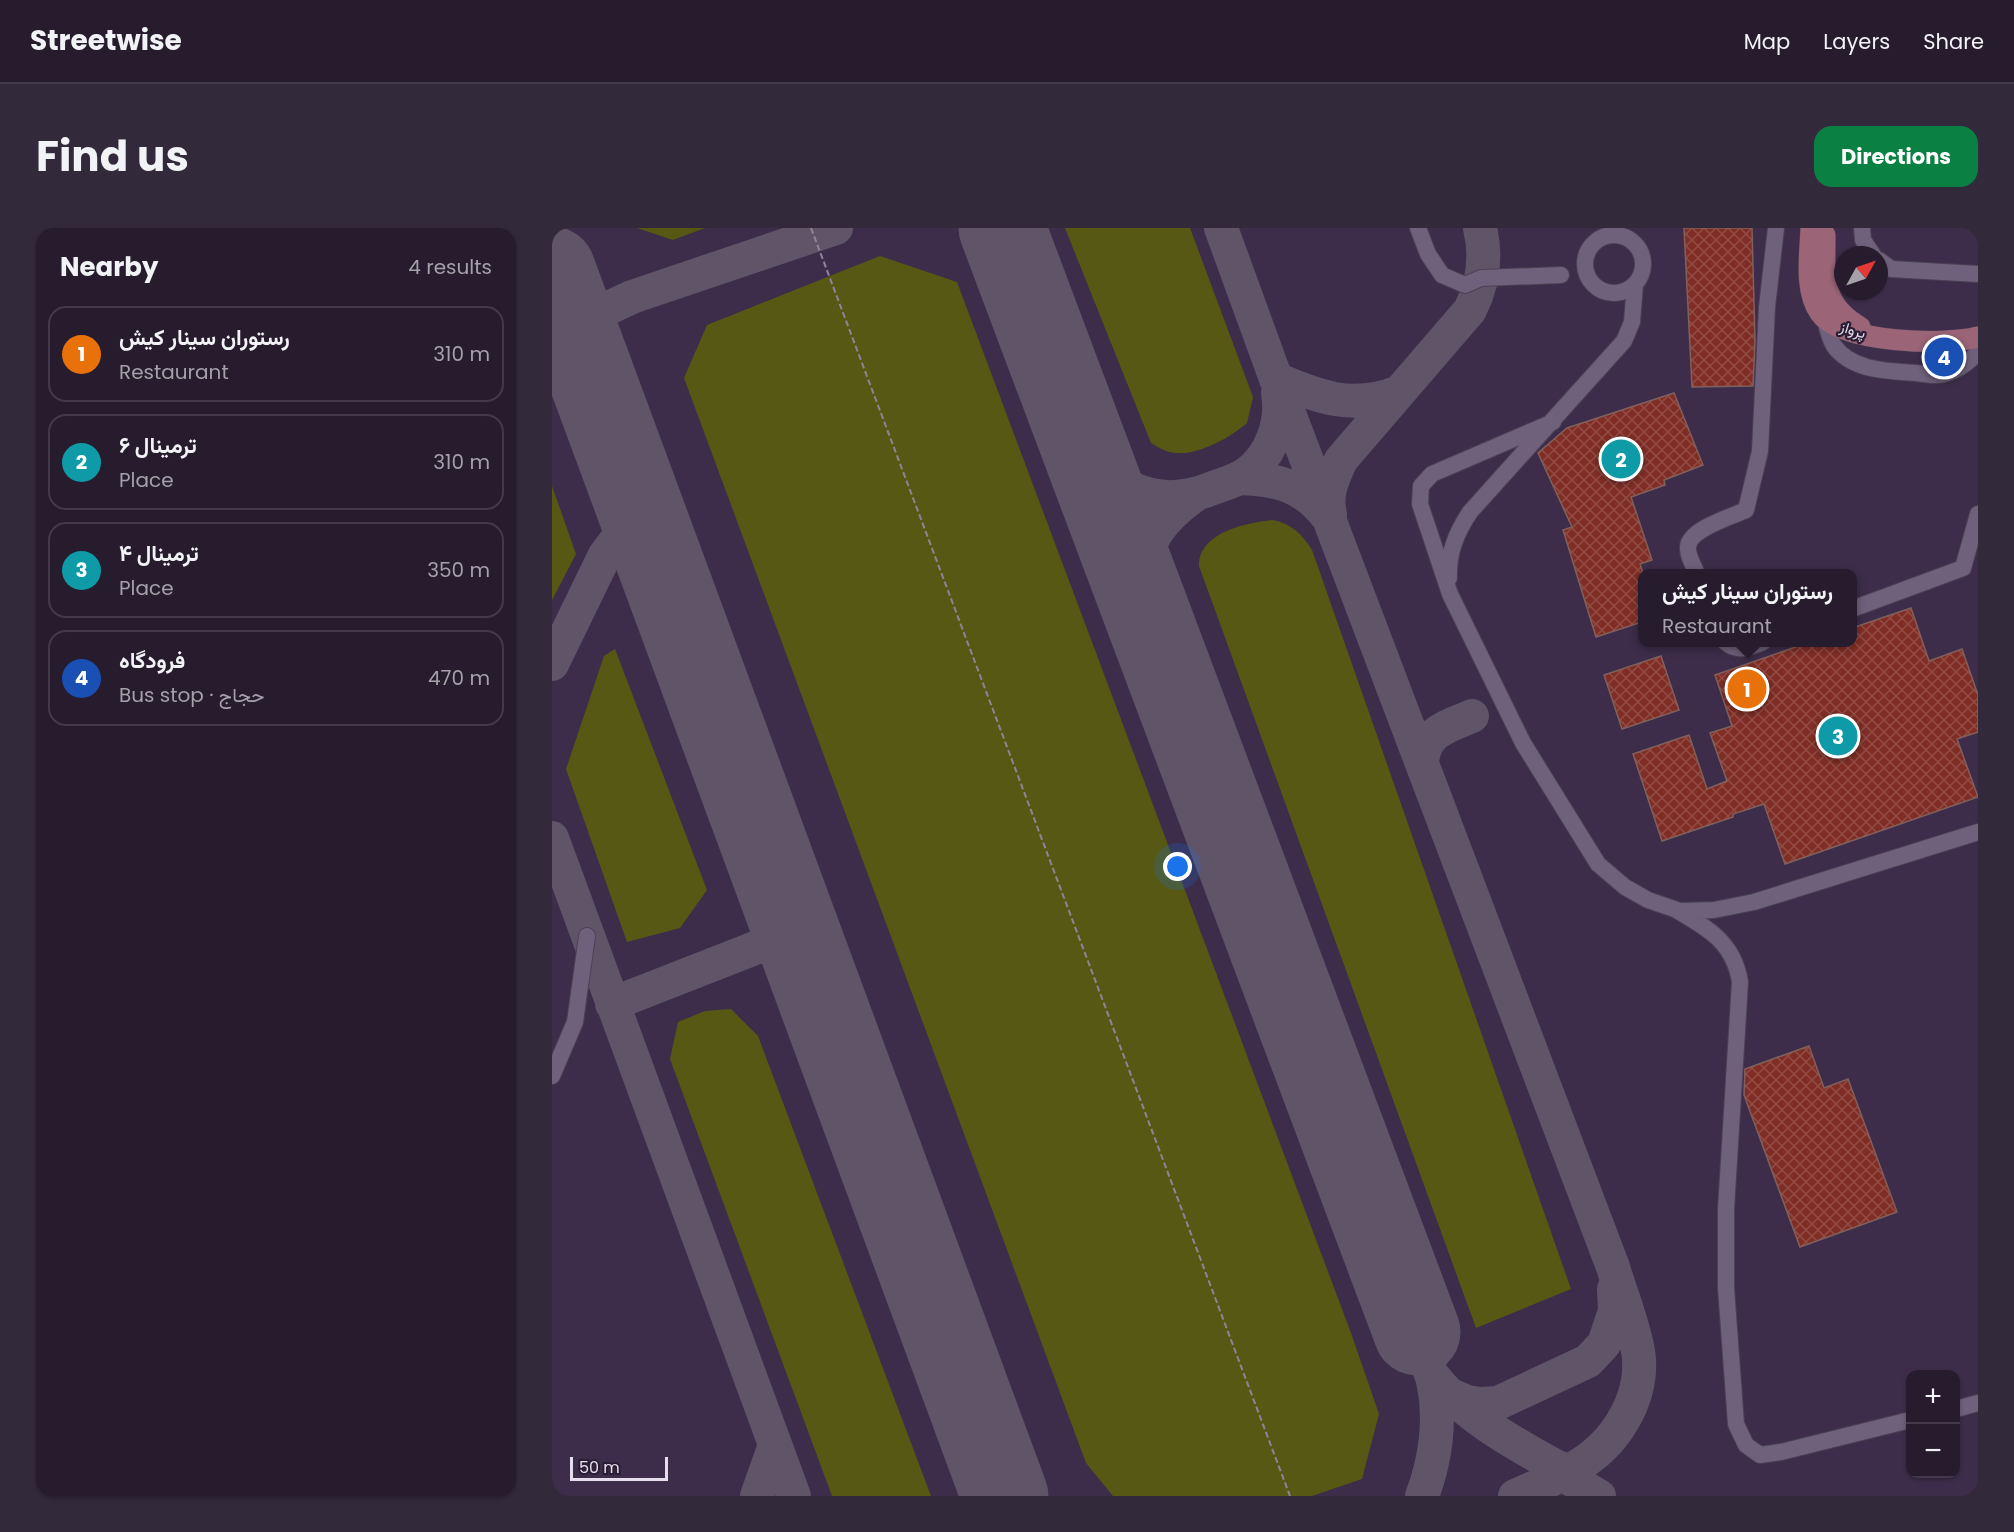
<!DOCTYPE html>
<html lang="en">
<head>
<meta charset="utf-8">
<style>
	:root { --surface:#261c2e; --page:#32293a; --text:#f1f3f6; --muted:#a4a1aa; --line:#423a4a; --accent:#0b8043 }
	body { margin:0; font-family:Poppins,Vazirmatn,sans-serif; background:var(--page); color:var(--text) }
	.controls { position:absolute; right:18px; bottom:18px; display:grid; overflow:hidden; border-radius:12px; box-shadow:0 2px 4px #0004 }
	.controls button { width:54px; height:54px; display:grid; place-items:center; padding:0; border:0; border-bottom:2px solid var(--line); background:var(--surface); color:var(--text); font:30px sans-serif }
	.compass { position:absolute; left:1282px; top:18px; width:54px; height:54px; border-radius:50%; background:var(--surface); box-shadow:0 2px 4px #0004; rotate:50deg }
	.scale { position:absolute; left:18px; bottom:15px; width:98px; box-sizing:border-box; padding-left:6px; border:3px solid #e6deed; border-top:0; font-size:16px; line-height:21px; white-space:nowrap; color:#e6deed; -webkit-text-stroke:4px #291d33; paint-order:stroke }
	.you { position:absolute; left:626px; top:639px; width:21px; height:21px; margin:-15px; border:4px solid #fff; border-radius:50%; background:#1a73e8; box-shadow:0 0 0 9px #1a73e833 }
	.badge { display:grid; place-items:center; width:39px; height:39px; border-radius:50%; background:var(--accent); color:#fff; font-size:20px; font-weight:700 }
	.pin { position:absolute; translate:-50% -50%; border:3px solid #fff; box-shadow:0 2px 6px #0006 }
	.popup { position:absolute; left:1086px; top:341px; width:219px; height:78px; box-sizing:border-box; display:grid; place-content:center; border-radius:12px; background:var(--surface); filter:drop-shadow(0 2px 4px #0005); font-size:20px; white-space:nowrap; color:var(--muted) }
	.popup b { font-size:22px; color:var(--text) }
	.popup::after { content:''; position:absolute; left:50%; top:100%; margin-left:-12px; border:12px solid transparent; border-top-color:var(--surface) }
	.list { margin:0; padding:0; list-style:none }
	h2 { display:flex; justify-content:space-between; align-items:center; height:78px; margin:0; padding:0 24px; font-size:26px }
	h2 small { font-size:20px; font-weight:400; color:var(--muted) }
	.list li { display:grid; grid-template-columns:39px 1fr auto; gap:18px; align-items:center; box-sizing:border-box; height:96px; margin:0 12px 12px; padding:0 12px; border:2px solid var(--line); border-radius:18px }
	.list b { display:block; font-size:22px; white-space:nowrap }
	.list p { margin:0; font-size:20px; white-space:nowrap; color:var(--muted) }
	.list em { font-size:20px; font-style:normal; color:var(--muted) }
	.map { position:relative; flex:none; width:1426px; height:1268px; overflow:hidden; border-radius:18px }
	header { display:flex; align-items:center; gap:36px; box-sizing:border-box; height:84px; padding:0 30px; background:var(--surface); border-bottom:2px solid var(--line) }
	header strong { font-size:28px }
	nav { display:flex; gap:33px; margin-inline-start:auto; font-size:21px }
	.intro { display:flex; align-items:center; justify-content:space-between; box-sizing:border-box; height:144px; padding:0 36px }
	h1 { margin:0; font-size:42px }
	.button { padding:15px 27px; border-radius:18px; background:var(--accent); color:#fff; font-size:21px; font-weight:700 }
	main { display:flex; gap:36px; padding:0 36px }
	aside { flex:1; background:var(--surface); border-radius:18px; box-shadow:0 2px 4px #0004 }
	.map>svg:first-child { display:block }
	.built { fill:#3d2d4a; fill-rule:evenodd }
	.green { fill:#575813 }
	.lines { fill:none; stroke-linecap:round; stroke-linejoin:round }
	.taxiway { stroke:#605469; stroke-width:34 }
	.runway { stroke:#605469; stroke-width:87 }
	.building { fill:url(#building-cross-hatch); stroke:#81605b; stroke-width:1.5 }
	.minor-casing { stroke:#4b4154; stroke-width:18 }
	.major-casing { stroke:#4b4154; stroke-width:22 }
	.path { stroke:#8e8496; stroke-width:2; stroke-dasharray:6 3; stroke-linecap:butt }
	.minor { stroke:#6f617b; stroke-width:16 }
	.major { stroke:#9b6577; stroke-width:21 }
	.labels { text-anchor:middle; stroke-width:4.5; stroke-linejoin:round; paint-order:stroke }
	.street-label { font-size:15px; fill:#e6deed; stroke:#291d33 }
</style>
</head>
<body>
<header>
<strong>Streetwise</strong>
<nav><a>Map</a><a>Layers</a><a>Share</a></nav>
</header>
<div class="intro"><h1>Find us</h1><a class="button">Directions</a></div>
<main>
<aside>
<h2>Nearby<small>4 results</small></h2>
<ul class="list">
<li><span class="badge" style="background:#e8710a">1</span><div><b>رستوران سینار کیش</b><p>Restaurant</p></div><em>310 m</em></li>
<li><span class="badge" style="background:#0f9aa8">2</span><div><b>ترمینال ۶</b><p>Place</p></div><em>310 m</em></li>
<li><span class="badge" style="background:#0f9aa8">3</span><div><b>ترمینال ۴</b><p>Place</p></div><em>350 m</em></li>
<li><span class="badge" style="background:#1a4fb4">4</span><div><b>فرودگاه</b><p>Bus stop · حجاج</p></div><em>470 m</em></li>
</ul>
</aside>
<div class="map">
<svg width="1426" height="1268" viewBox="0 0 1426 1268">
	<defs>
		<pattern id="building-cross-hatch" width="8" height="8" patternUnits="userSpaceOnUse" patternTransform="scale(1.5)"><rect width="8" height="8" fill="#802e25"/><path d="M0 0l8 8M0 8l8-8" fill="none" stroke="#924c45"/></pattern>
	</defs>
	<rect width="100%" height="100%" fill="#33263d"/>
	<!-- built -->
	<path class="built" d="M 0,0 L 1426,0 L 1426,1268 L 0,1268 ZM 1291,27 L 1327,27 L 1327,63 L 1291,63 ZM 1090,346 L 1300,346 L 1300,414 L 1090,414 ZM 1358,1146 L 1404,1146 L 1404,1246 L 1358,1246 Z"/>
	<!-- green -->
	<path class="green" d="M 85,0 L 153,0 L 121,12 Z
		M 513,0 L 638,0 L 701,169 L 695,195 C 679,209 647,227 625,225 C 616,225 607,220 599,215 Z
		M 328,28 L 405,54 L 799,1105 L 827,1186 L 810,1251 L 760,1268 L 561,1268 L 534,1235 L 132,150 L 155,97 Z
		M 0,258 L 24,326 L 0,372 Z
		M 721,292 C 740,296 750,306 760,322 L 1019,1061 L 924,1100 L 647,338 C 647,304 695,295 721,292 Z
		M 63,421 L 155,662 L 128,700 L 75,714 L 14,541 L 52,428 Z
		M 179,781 L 206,808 L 379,1268 L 280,1268 L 118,831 L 126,794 L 153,783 Z"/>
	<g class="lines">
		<!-- taxiway -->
		<path class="taxiway" d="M 442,0 L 454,12
			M 669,0 L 724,151 L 1061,1039 C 1069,1066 1081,1095 1086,1123 C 1089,1141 1086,1160 1079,1177 C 1055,1232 1014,1245 963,1268
			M 0,113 L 20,97 L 80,69 L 284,0
			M 724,151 C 766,169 800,182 845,165
			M 535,224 C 551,240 567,256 589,264 C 614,273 637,270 661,260 C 672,256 684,253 694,246 C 719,229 731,194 726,165
			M 687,250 C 723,251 751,257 774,287
			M 778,286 C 773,266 781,250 789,232 L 918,82 C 931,56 935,29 928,0
			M 591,369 C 588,321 604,295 642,268
			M 0,436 L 53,327 L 88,281
			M 870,535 C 872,503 895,499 920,488
			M 0,610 L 242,1268
			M 60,776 L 244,704
			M 865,1104 C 870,1122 879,1140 882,1158 C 889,1194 883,1234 870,1268
			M 878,1144 C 909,1186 959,1214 1005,1239 L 1014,1242 L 1021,1241
			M 896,1166 L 915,1174 L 928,1176 L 946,1175 L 1036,1133 L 1052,1116 L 1063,1083 L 1062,1061
			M 1010,1246 L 1047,1268
			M 205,1268 L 223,1217"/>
		<!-- runway -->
		<path class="runway" d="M 450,0 L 865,1104
			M 0,42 L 453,1268"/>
	</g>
	<!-- building -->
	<path class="building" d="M 1132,0 L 1200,0 L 1203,112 L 1201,158 L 1140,159 Z
		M 1122,165 L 1151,237 L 1112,252 L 1113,257 L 1079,269 L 1100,332 L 1088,336 L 1090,342 L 1090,394 L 1044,409 L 1011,302 L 1020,299 L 986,225 L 1015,200 Z
		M 1359,380 L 1377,433 L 1410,421 L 1426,467 L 1426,504 L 1405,511 L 1426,569 L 1233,636 L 1212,576 L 1181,586 L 1181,589 L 1110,613 L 1081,526 L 1137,507 L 1155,561 L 1175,553 L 1158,505 L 1180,498 L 1163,447 L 1258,414 L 1300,414 L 1300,400 Z
		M 1109,428 L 1127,482 L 1070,501 L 1052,447 Z
		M 1257,818 L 1272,860 L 1296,851 L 1345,984 L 1248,1019 L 1192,867 L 1193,841 Z"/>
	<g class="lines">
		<defs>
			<path id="minor" d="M 866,0 L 876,26 L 890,47 L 913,57 L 929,50 L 1009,47
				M 1310,0 L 1311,12 L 1321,27
				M1033 36a29 29 0 1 1 58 0a29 29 0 1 1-58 0Z
				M 1327,32 L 1339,41 L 1426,46
				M 1273,91 C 1275,100 1277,110 1282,118 C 1300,143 1336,143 1364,145 C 1374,146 1386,149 1396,145 C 1408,141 1418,133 1426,124
				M 1001,194 L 880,246 L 869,258 L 868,276 L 898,366 L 971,515 L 1046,636 L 1073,659 L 1096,672 L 1128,683 L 1162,682 L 1202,674 L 1426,604
				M 1145,346 C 1142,338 1135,327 1136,319 C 1137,301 1179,289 1194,282 L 1208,223 L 1215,79 L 1224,0
				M 897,350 C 896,325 904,305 918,284 L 1072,113 L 1080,94 L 1083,56
				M 1300,381 L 1411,340 L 1426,286
				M 1173,414 C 1186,425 1197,420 1211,414
				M 1126,683 C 1157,701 1182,715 1188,754 L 1174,981 L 1174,1060 L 1184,1196 L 1194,1217 L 1208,1227 L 1229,1224 L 1358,1192
				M 0,848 L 23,794 L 35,708
				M 1404,1181 L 1426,1175"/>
			<path id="major" d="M 1259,0 C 1258,27 1252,62 1268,85 C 1289,115 1393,118 1426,109
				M 1273,7 C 1273,48 1268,76 1308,99"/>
		</defs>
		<!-- minor casing -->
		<use href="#minor" class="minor-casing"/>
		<!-- major casing -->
		<use href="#major" class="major-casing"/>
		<!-- path -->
		<path class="path" d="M 259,0 L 738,1268"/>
		<!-- minor -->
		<use href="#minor" class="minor"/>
		<!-- major -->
		<use href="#major" class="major"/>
	</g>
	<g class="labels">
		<!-- street labels -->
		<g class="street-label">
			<text transform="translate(1301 102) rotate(17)" y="5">پرواز</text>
		</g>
	</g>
</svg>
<div class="controls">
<button>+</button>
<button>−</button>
</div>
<svg class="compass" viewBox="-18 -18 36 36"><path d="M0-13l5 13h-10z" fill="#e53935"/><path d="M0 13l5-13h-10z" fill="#a4a1aa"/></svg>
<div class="scale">50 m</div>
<div class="you"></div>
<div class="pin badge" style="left:1195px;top:461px;background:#e8710a">1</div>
<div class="popup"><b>رستوران سینار کیش</b>Restaurant</div>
<div class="pin badge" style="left:1069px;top:231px;background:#0f9aa8">2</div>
<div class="pin badge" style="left:1286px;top:508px;background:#0f9aa8">3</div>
<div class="pin badge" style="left:1392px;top:129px;background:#1a4fb4">4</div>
</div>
</main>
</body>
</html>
